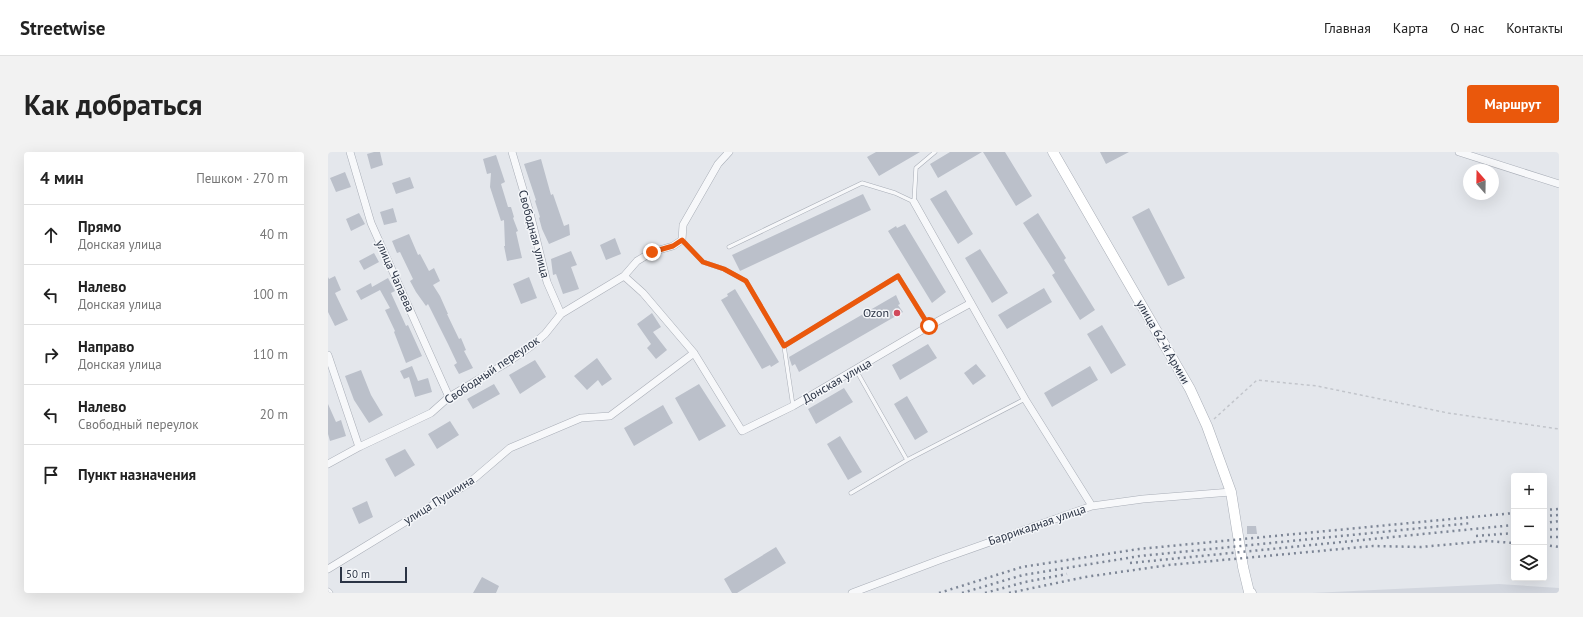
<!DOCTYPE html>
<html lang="ru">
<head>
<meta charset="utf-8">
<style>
	:root { --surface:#fff; --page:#f2f2f2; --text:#222; --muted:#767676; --line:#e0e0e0; --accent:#ea580c }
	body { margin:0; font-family:"PT Sans",sans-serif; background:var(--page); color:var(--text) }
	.controls { position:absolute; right:12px; bottom:12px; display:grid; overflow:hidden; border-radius:4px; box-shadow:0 4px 16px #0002 }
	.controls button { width:36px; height:36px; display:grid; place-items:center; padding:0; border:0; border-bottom:1px solid var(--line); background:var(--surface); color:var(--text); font:20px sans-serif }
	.compass { position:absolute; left:1135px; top:12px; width:36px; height:36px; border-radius:50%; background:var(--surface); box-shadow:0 4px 16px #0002; rotate:340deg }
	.scale { position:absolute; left:12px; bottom:10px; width:67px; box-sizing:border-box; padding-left:4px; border:2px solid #2b3445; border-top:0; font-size:11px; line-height:14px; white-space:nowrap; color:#2b3445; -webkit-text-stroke:3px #f4f6f9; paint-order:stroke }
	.stop { position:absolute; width:12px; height:12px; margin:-9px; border:3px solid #ea580c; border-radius:50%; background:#fff }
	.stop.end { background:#ea580c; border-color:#fff; box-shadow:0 1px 4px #0008 }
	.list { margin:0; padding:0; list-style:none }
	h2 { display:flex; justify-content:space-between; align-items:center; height:52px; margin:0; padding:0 16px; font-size:17px }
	h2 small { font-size:13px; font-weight:400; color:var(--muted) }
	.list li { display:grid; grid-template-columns:26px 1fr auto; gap:12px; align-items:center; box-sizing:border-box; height:60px; padding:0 16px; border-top:1px solid var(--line) }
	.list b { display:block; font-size:15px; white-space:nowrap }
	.list p { margin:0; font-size:13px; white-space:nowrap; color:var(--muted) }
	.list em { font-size:13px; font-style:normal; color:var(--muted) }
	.icon { flex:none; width:22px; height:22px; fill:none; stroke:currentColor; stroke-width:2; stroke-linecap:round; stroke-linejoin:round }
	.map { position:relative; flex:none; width:1231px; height:441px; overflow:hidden; border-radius:4px }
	header { display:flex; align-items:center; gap:24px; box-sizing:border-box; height:56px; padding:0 20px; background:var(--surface); border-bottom:1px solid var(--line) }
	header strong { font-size:19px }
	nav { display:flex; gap:22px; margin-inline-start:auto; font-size:14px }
	.intro { display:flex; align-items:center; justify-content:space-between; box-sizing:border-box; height:96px; padding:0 24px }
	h1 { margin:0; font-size:28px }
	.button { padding:10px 18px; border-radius:4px; background:var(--accent); color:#fff; font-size:14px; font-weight:700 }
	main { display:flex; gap:24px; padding:0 24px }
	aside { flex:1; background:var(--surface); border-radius:4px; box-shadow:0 4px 16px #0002 }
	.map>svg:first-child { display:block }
	.built { fill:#d2d6de }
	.building { fill:#bbc0ca }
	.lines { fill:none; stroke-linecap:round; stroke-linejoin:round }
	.lane-casing { stroke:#a9aeb7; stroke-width:4.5 }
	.street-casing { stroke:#a9aeb7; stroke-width:8 }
	.secondary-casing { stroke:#a9aeb7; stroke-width:11 }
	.path { stroke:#c2c5cb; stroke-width:1.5; stroke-dasharray:3 3; stroke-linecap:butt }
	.lane { stroke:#f7f8fa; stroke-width:3.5 }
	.street { stroke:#f7f8fa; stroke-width:7 }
	.secondary { stroke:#fff; stroke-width:10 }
	.rail { stroke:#7d8696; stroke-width:2.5; stroke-dasharray:2 4; stroke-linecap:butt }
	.route { stroke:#ea580c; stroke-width:5 }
	.poi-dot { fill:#d1495b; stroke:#f4f6f9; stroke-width:1.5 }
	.labels { text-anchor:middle; stroke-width:3; stroke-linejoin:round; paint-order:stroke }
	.street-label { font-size:12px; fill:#2b3445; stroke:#f4f6f9 }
	.poi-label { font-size:12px; fill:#2b3445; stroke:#f4f6f9; text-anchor:end }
</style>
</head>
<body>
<header>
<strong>Streetwise</strong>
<nav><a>Главная</a><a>Карта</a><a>О нас</a><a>Контакты</a></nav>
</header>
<div class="intro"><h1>Как добраться</h1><a class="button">Маршрут</a></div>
<main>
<aside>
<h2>4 мин<small>Пешком · 270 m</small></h2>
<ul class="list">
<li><svg class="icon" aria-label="ahead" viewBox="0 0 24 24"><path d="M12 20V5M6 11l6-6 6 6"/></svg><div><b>Прямо</b><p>Донская улица</p></div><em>40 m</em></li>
<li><svg class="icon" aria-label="left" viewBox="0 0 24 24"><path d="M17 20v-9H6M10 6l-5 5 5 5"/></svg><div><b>Налево</b><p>Донская улица</p></div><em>100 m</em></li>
<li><svg class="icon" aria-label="right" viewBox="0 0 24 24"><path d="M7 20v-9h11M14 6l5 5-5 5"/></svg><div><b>Направо</b><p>Донская улица</p></div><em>110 m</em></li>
<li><svg class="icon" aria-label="left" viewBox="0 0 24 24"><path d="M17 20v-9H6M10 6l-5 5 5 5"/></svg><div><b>Налево</b><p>Свободный переулок</p></div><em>20 m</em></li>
<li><svg class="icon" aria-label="arrive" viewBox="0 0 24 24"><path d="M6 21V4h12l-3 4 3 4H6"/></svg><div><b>Пункт назначения</b></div></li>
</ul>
</aside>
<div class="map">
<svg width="1231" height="441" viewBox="0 0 1231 441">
	<rect width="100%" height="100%" fill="#e4e7ec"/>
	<!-- built -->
	<path class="built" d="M 1171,432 L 1231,436 L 1231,441 L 984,441 Z"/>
	<!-- building -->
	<path class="building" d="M 46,0 L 52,0 L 55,13 L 43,17 L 39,2 Z
		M 548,0 L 592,0 L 551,24 L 539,5 Z
		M 622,0 L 654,0 L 610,26 L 602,12 Z
		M 655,0 L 677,0 L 704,44 L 688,54 Z
		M 772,0 L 801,0 L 778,12 Z
		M 168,3 L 177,30 L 173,32 L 180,55 L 183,55 L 186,65 L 185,66 L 190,79 L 188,80 L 194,106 L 179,109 L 176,94 L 177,94 L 176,68 L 173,69 L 162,35 L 163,21 L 159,22 L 155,7 Z
		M 213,7 L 223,43 L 225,42 L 236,74 L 241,72 L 242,83 L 221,92 L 214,77 L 211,66 L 212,65 L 207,49 L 208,48 L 196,12 Z
		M 17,20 L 23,35 L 8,40 L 2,26 Z
		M 82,25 L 86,36 L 68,42 L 64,31 Z
		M 618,38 L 645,82 L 630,92 L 602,47 Z
		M 535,42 L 543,58 L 412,119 L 404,103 Z
		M 65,56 L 69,70 L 56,73 L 52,60 Z
		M 821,56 L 857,126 L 840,134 L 804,65 Z
		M 31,61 L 37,72 L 23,79 L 18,67 Z
		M 710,61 L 738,106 L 736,108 L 767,158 L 752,168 L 724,123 L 727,121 L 695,71 Z
		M 577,72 L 618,140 L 604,151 L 560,79 L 568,74 L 569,76 Z
		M 81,82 L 90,103 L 92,102 L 101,119 L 106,116 L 112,129 L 105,133 L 112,144 L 120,162 L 119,162 L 131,187 L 133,186 L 138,198 L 136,199 L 145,216 L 131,222 L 126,213 L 129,211 L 120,192 L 100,152 L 98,154 L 88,140 L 82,129 L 85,127 L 72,100 L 69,101 L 64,89 Z
		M 287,86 L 293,102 L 278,108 L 272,93 Z
		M 652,97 L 680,141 L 664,151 L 637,106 Z
		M 243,99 L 249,113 L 243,115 L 251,137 L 235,142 L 228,122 L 225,123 L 223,107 Z
		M 46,101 L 51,110 L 36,118 L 31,109 Z
		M 7,124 L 13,138 L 7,141 L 20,168 L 7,174 L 0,160 L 0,125 L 1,127 Z
		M 201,125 L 209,146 L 193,152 L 185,132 Z
		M 60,126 L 67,139 L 63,141 L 78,174 L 80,173 L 94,204 L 78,211 L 66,180 L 67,179 L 57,158 L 62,156 L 52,138 L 33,148 L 28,139 L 43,131 L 44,135 Z
		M 716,136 L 724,150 L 679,177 L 670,163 Z
		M 407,137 L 451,210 L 443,215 L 442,213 L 434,217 L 393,148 L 400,144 L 399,142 Z
		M 568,143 L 572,152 L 570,153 L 575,160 L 471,220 L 467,212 L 464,214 L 461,205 Z
		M 324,161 L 333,175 L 325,180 L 339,198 L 328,207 L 319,196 L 323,192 L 309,172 Z
		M 774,173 L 798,213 L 783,222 L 759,182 Z
		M 600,192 L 609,206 L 572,228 L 564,213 Z
		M 269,206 L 284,227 L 274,234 L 270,228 L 259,238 L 246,224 Z
		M 207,208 L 218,225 L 192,242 L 181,223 Z
		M 648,212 L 658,224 L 645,233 L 636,221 Z
		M 84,214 L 90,229 L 100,226 L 104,240 L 87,245 L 81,225 L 76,227 L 72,219 Z
		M 762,214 L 770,228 L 724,255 L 716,241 Z
		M 33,218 L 43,243 L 55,263 L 41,271 L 26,248 L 17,224 Z
		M 166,232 L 172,242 L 145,257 L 139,247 Z
		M 371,232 L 398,274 L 371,289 L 347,246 Z
		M 516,236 L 525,250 L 488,272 L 480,257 Z
		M 579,244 L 600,280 L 587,288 L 566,252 Z
		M 0,252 L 8,270 L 13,268 L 18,284 L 2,289 L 0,282 Z
		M 335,253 L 345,271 L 306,294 L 296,276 Z
		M 122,269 L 131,283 L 109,297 L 100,282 Z
		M 512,284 L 534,320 L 520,328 L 499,292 Z
		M 77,297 L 87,313 L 67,325 L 57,307 Z
		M 39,349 L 45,365 L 31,372 L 24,356 Z
		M 919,374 L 928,374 L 929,382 L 919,382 Z
		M 448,395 L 458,411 L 409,441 L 404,441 L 396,427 Z
		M 154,425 L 171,434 L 168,441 L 145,441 Z"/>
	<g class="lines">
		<defs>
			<path id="lane" d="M 354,88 L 375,110 L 396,117 L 418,129 L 456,194 L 570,124 L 601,174
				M 401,95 L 534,31 L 567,41 L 586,50 L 588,16 L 607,0
				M 456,194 L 465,254
				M 528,218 L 579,308
				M 523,341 L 579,308 L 697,247"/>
			<path id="street" d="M 22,0 L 43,71 L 121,245
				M 184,0 L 202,61 L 219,130 L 233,162
				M 1131,0 L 1231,32
				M 586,50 L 697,247 L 764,354
				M 296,124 L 315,141 L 366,201 L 414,279 L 465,254 L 601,174 L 643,151
				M 0,203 L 31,295
				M 0,312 L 31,295 L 103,261 L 121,245 L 180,210 L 202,195 L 217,182 L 233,162 L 296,124 L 309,109 L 324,100 L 345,94 L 354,88 L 355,73 L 390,12 L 401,0
				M 0,417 L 141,331 L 182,296 L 253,266 L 282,264 L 366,201
				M 0,440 L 1,441
				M 524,441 L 614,407 L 764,354 L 815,347 L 903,340"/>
			<path id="secondary" d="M 725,0 L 862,237 L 879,274 L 903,340 L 915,415 L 921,440 L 923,441"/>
		</defs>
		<!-- lane casing -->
		<use href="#lane" class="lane-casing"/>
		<!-- street casing -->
		<use href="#street" class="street-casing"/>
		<!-- secondary casing -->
		<use href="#secondary" class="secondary-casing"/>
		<!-- path -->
		<path class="path" d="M 886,267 L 929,228 L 989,234 L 1120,261 L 1231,277"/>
		<!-- lane -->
		<use href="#lane" class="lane"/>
		<!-- street -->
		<use href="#street" class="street"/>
		<!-- secondary -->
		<use href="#secondary" class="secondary"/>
		<!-- rail -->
		<path class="rail" d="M 1216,358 L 1231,357
			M 1216,364 L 1231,363
			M 1216,371 L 1231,369
			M 1216,378 L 1231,377
			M 1148,384 L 1186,381
			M 1216,385 L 1231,385
			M 1216,393 L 1231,395
			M 802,411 L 1186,373
			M 611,441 L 694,415 L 811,397 L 1186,361
			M 634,441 L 695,423 L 812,404 L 1144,371
			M 657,441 L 697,430 L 739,422
			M 681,441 L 757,425 L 841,413 L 1045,394 L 1093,395 L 1159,389 L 1186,391"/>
	</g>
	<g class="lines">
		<!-- route -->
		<path class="route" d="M 324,100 L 345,94 L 354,88 L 375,110 L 396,117 L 418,129 L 456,194 L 570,124 L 601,174"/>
	</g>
	<!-- markers -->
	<circle class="poi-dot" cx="569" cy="161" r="4"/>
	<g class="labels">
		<!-- street labels -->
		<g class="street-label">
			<text transform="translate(206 82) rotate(75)" y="4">Свободная улица</text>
			<text transform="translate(67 124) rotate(66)" y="4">улица Чапаева</text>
			<text transform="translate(835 190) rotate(60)" y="4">улица 62-й Армии</text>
			<text transform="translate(164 218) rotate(-34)" y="4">Свободный переулок</text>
			<text transform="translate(509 229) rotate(-30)" y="4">Донская улица</text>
			<text transform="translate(111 348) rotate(-32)" y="4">улица Пушкина</text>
			<text transform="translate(709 373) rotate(-19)" y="4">Баррикадная улица</text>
		</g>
		<!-- poi labels -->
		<g class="poi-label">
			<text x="561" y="165">Ozon</text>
		</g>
	</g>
</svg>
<div class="controls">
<button>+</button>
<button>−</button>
<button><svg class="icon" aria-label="layers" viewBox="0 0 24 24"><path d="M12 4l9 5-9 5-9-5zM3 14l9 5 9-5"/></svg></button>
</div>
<svg class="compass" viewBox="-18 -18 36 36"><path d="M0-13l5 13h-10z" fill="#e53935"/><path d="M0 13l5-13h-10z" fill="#767676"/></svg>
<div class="scale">50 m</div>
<div class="stop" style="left:601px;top:174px"></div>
<div class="stop end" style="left:324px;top:100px"></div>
</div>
</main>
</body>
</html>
